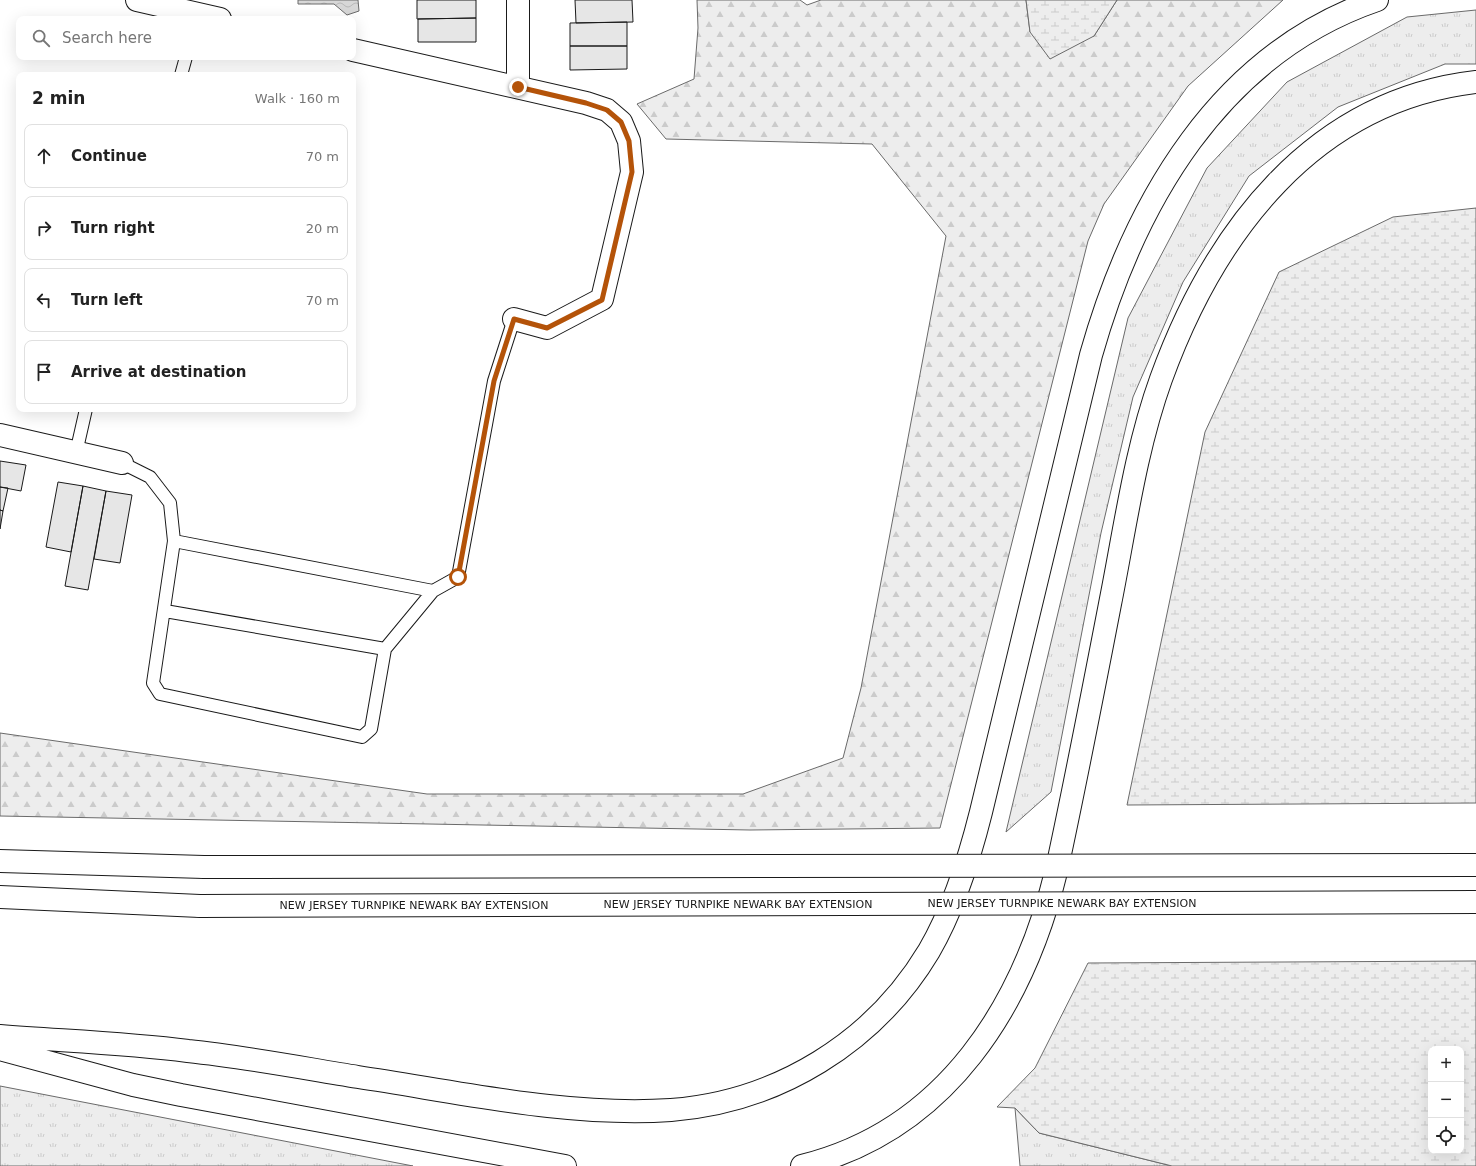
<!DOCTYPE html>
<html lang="en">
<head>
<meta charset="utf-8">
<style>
	:root { --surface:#fff; --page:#f2f2f2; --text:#222; --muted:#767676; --line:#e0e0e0 }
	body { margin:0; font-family:"DejaVu Sans",sans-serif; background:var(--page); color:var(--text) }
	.controls { position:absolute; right:12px; bottom:12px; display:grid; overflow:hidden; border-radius:8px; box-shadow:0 4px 16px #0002 }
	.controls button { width:36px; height:36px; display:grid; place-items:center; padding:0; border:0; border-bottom:1px solid var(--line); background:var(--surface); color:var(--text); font:20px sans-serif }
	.stop { position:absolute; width:12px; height:12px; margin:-9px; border:3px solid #b45309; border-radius:50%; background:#fff }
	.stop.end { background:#b45309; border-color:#fff; box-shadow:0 1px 4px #0008 }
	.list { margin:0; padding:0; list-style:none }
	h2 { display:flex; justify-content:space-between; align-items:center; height:52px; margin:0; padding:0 16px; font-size:17px }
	h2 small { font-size:13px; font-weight:400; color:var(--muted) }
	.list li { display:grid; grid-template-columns:26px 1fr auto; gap:12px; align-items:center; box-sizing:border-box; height:64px; margin:0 8px 8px; padding:0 8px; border:1px solid var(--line); border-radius:8px }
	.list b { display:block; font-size:15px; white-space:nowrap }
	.list em { font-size:13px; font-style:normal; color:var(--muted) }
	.icon { flex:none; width:22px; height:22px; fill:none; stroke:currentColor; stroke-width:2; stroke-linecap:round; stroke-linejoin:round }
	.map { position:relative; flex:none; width:1476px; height:1166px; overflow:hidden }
	.search { position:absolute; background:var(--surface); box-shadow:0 4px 16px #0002; left:16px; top:16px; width:340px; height:44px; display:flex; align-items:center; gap:10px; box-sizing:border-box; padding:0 14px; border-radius:8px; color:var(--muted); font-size:15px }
	.panel { position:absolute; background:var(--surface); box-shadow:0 4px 16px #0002; left:16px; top:72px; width:340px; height:340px; border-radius:8px }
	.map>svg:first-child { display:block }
	.grass { fill:url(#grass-tufts); stroke:#6a6a6a }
	.forest { fill:url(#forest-firs); stroke:#6a6a6a }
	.wetland { fill:url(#wetland-marsh); stroke:#6a6a6a; fill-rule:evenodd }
	.water { fill:url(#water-waves); stroke:#6a6a6a }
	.building { fill:#e6e6e6; stroke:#1a1a1a }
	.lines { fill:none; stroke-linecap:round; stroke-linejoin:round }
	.lane-casing { stroke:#1a1a1a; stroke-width:14 }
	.street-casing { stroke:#1a1a1a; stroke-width:24 }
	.highway-casing { stroke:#1a1a1a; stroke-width:24 }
	.lane { stroke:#fff; stroke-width:12 }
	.street { stroke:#fff; stroke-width:22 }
	.highway { stroke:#fff; stroke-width:22 }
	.highway-bridge-casing { stroke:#1a1a1a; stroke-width:24; stroke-linecap:butt }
	.highway-bridge { stroke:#fff; stroke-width:22 }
	.route { stroke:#b45309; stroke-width:5 }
	.labels { text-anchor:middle; stroke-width:3; stroke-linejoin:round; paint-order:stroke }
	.street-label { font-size:11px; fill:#1a1a1a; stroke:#fff }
</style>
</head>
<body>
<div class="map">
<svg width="1476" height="1166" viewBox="0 0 1476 1166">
	<defs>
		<pattern id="grass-tufts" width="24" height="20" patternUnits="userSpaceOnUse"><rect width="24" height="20" fill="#ededed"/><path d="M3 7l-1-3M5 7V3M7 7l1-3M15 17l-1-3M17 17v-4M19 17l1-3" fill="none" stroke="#cbcbcb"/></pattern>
		<pattern id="forest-firs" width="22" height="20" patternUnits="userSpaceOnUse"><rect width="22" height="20" fill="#ededed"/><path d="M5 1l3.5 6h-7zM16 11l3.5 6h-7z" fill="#cbcbcb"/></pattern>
		<pattern id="wetland-marsh" width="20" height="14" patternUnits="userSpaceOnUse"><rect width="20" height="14" fill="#ededed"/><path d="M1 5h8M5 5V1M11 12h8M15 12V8" fill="none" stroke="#cbcbcb"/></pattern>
		<pattern id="water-waves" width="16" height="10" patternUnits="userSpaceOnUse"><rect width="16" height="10" fill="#d7d7d7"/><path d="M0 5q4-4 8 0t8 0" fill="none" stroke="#b8b8b8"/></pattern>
	</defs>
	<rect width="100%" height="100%" fill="#fff"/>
	<!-- grass -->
	<path class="grass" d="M 1476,10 L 1476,64 L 1445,64 L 1338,107 L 1249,176 L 1183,282 L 1133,397 L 1101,533 L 1051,792 L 1006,832 L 1128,318 L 1207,168 L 1287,82 L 1407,17 Z
		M 0,1086 L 413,1166 L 0,1166 Z
		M 1015,1108 L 1039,1133 L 1172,1166 L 1020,1166 Z"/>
	<!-- forest -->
	<path class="forest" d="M 697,0 L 800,0 L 807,5 L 821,0 L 1026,0 L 1030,32 L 1094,36 L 1117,0 L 1283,0 L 1188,86 L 1104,204 L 1088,241 L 940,828 L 750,830 L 0,816 L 0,733 L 427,794 L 743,794 L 843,758 L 861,688 L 946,236 L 872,144 L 666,139 L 637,104 L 694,79 L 698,28 Z"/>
	<!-- wetland -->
	<path class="wetland" d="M 1026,0 L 1117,0 L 1094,36 L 1050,59 L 1030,32 Z
		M 1476,208 L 1476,803 L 1127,805 L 1205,432 L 1279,272 L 1393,217 Z
		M 1476,961 L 1476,1166 L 1172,1166 L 1039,1133 L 1015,1108 L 997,1107 L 1035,1068 L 1088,963 ZM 1431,1049 L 1461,1049 L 1461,1151 L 1431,1151 Z"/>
	<!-- water -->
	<path class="water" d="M 298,0 L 358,0 L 359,11 L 347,15 L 334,4 L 298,4 Z"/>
	<!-- building -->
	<path class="building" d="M 417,0 L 476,0 L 476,18 L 417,19 Z
		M 575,0 L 632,0 L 633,22 L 576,23 Z
		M 476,18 L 476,42 L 418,42 L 418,19 Z
		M 627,22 L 627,46 L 570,46 L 570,23 Z
		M 570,46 L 627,46 L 627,69 L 570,70 Z
		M 0,461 L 26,465 L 21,491 L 0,487 Z
		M 58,482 L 83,486 L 71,552 L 46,547 Z
		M 83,486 L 106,491 L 88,590 L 65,586 Z
		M 0,487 L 8,488 L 3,511 L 0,510 Z
		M 106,491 L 132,495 L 120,563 L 94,559 Z
		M 0,510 L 3,511 L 0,529 Z"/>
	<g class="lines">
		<defs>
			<path id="lane" d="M 181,75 L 186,57
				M 76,453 L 86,409
				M 122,463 L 150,477 L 170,503 L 174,541 L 153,683 L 160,694 L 362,737 L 371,729 L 385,649 L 165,611
				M 174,541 L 433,591
				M 385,649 L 433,591 L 458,577 L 494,381 L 514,319"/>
			<path id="street" d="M 137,0 L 220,19
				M 353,50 L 586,103 L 607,110 L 621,122 L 629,141 L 632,172 L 602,299 L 547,328 L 514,319
				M 518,87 L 518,0
				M 0,435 L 122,463"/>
			<path id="highway" d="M 0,861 L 204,867
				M 0,897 L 200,906
				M 0,1036 C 63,1041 126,1043 188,1051 C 245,1057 302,1068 358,1077 C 459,1092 568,1117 671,1110 C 777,1102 874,1043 929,951 C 954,908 969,860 981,812 L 1091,355 C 1134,203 1219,54 1377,0
				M 0,1049 L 133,1085 L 181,1095 L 565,1166
				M 802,1166 C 947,1130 1024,1005 1057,868 C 1076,780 1093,692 1110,604 C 1125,529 1135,451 1161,379 C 1214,233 1312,101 1476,82"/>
		</defs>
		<!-- lane casing -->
		<use href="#lane" class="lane-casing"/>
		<!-- street casing -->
		<use href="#street" class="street-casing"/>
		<!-- highway casing -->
		<use href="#highway" class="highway-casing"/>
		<!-- lane -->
		<use href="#lane" class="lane"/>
		<!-- street -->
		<use href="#street" class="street"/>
		<!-- highway -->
		<use href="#highway" class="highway"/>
		<defs>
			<path id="highway-bridge" d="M 204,867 L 1476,865
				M 200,906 L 1476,902"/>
		</defs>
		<!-- highway-bridge casing -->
		<use href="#highway-bridge" class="highway-bridge-casing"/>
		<!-- highway-bridge -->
		<use href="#highway-bridge" class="highway-bridge"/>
	</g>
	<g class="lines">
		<!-- route -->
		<path class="route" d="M 458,577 L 494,381 L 514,319 L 547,328 L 602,300 L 632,172 L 629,141 L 621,122 L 607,110 L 586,103 L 518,87"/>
	</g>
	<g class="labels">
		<!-- street labels -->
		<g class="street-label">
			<text x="1062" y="907">NEW JERSEY TURNPIKE NEWARK BAY EXTENSION</text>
			<text x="738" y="908">NEW JERSEY TURNPIKE NEWARK BAY EXTENSION</text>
			<text x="414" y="909">NEW JERSEY TURNPIKE NEWARK BAY EXTENSION</text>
		</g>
	</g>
</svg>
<div class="controls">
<button>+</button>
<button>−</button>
<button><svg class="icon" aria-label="locate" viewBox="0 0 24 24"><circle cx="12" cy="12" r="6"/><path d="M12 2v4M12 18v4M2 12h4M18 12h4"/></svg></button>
</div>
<div class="stop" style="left:458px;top:577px"></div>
<div class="stop end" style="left:518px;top:87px"></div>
<div class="search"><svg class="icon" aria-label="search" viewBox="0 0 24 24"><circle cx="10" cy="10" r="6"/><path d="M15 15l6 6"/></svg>Search here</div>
<section class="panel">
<h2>2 min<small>Walk · 160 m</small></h2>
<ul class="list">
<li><svg class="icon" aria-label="ahead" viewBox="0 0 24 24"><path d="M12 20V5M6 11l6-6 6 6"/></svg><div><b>Continue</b></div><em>70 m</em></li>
<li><svg class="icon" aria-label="right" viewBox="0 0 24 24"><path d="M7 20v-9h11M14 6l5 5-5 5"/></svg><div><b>Turn right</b></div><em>20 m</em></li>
<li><svg class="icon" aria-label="left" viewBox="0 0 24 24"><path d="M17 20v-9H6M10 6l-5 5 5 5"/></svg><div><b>Turn left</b></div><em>70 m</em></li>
<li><svg class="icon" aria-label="arrive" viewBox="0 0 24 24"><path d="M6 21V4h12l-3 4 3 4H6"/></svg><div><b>Arrive at destination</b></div></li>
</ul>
</section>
</div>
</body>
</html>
